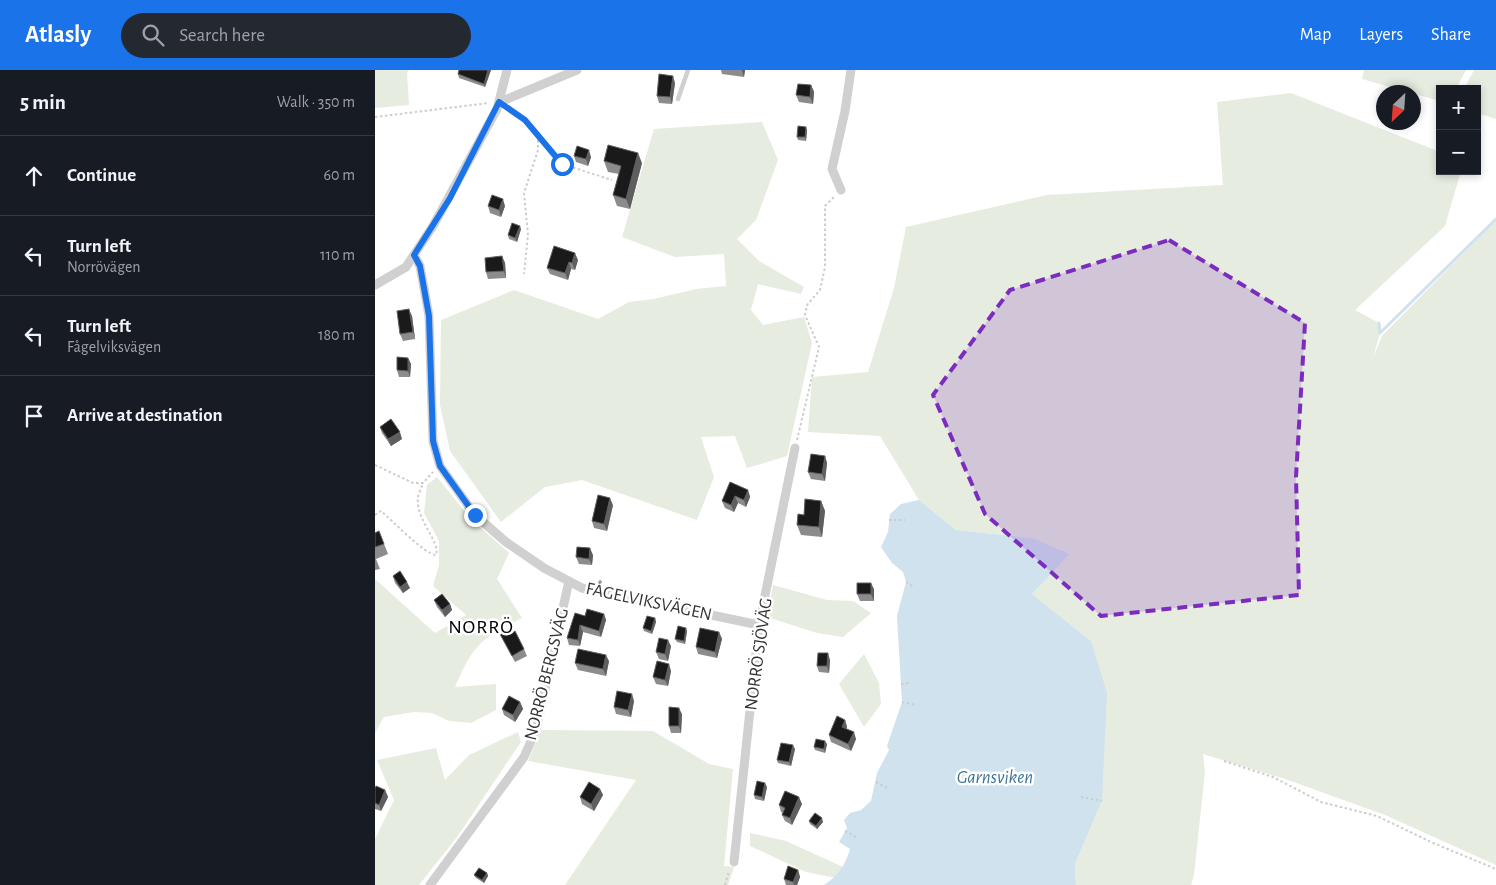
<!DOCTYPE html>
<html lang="en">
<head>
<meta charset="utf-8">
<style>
	:root { --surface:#171b24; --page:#242831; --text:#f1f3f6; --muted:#9ea1a6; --line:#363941; --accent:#1a73e8 }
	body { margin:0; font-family:"Alegreya Sans",sans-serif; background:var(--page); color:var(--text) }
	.controls { position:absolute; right:15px; top:15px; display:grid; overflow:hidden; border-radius:0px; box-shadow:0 2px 8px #0003 }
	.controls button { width:45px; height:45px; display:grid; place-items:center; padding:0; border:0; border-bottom:1px solid var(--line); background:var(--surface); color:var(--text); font:25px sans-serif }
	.compass { position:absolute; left:1001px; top:15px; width:45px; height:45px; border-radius:50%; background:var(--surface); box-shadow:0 2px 8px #0003; rotate:205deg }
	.stop { position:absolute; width:15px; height:15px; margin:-11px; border:4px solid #1a73e8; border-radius:50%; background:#fff }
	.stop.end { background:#1a73e8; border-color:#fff; box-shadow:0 1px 5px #0008 }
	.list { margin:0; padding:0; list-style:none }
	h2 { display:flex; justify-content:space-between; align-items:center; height:65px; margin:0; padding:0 20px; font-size:21px }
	h2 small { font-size:16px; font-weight:400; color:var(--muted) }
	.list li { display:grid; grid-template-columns:32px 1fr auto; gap:15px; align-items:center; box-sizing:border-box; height:80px; padding:0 20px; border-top:1px solid var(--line) }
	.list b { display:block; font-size:19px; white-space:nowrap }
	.list p { margin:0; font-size:16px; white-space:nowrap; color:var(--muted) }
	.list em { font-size:16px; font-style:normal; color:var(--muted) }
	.icon { flex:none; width:28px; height:28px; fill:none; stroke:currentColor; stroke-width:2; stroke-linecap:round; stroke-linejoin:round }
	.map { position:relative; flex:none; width:1121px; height:815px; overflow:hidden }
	header { display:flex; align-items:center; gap:30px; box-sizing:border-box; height:70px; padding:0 25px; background:var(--accent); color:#fff }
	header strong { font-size:24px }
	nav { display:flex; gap:28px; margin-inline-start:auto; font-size:18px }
	.search { width:350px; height:45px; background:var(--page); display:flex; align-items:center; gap:12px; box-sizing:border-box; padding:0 18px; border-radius:28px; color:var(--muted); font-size:19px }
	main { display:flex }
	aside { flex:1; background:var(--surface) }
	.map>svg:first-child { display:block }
	.green { fill:#e6ecdf }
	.water { fill:#cfe2ee }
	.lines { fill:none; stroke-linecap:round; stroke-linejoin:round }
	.stream { stroke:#cfe2ee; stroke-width:3 }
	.path { stroke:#cdcdcd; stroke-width:2; stroke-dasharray:2.5 2.5; stroke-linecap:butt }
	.lane { stroke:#d0d0d0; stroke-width:4.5 }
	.street { stroke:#d0d0d0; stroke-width:9 }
	.wall { fill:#8c8c8c }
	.shaded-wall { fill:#5f5f5f }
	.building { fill:#1a1a1a; stroke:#5f5f5f }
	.route { stroke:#1a73e8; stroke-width:6 }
	.marked { fill:#7b2cbf; fill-opacity:0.2; stroke:#7b2cbf; stroke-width:4; stroke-dasharray:10 6; stroke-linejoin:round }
	.labels { text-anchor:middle; stroke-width:5; stroke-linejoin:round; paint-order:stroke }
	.street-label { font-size:18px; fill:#333; stroke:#fff }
	.water-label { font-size:19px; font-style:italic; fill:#3f7597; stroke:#fff }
	.quarter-label { font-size:20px; letter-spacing:1px; fill:#000; stroke:#fff }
</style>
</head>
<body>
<header>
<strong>Atlasly</strong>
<div class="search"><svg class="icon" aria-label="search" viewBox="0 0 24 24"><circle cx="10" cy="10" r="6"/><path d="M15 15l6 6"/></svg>Search here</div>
<nav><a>Map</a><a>Layers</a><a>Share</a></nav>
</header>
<main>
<aside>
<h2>5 min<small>Walk · 350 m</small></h2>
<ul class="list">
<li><svg class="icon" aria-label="ahead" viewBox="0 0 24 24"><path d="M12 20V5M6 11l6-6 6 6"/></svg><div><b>Continue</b></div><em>60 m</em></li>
<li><svg class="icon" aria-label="left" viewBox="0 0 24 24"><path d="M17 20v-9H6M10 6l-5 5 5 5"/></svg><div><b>Turn left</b><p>Norrövägen</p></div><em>110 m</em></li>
<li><svg class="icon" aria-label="left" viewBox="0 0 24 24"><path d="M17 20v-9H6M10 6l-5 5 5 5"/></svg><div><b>Turn left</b><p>Fågelviksvägen</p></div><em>180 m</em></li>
<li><svg class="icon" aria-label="arrive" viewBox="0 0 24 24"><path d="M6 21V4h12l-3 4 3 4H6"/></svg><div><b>Arrive at destination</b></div></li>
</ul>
</aside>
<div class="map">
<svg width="1121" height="815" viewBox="0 0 1121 815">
	<rect width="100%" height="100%" fill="#fff"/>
	<!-- green -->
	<path class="green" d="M 0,0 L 34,0 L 32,3 L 34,35 L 0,38 Z
		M 989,0 L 1091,0 L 1081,19 L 1065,19 L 1065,31 L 987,9 Z
		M 1099,0 L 1121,0 L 1121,49 L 1102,43 L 1102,19 L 1089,19 Z
		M 916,23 L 1065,82 L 1065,101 L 1086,101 L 1070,156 L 980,240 L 1004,253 L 1005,263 L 998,288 L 1007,266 L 1121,150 L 1121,795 L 1010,745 L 913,710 L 828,684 L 830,702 L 819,805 L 816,815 L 701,815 L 700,794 L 727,731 L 716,571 L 657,524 L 695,484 L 658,468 L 581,460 L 544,430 L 505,366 L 433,362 L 437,307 L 493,302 L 519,218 L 531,157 L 672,125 L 848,115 L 842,32 Z
		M 387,52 L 403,90 L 381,150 L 362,169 L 384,191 L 429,217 L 426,224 L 383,214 L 376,240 L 388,255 L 429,247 L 437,273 L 412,386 L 372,398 L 360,366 L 326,367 L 339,407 L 322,450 L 207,410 L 170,417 L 126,452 L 75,381 L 65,335 L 66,250 L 139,220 L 223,249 L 254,232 L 279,229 L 321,219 L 351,216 L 349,184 L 300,187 L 247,167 L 279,59 Z
		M 62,407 L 95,448 L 134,483 L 122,509 L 147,548 C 106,569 99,573 80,617 L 121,614 L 121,640 L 96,653 L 74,651 L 57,643 L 39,642 L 9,647 L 0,663 L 0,509 L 60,563 L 91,545 L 58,516 L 64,495 L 64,471 L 49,443 L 52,415 Z
		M 398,515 L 452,530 L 478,531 L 496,543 L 468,567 L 442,563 L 392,547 Z
		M 489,584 L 504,613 L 506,634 L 489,657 L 464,614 Z
		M 166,660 L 278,661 L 334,694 L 358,699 L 349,796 L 359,797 L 353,815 L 190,815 L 261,710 L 153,691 Z
		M 143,662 L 146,672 L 82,767 L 44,815 L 0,815 L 0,769 L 19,730 L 2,690 L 61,678 L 70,710 L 94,685 Z
		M 375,763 L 411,771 L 468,797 L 461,808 L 431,802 L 375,776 Z"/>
	<!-- water -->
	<path class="water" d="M 544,430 L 581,460 L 658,468 L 695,484 L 657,524 L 716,571 L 732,623 L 727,731 L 700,794 L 701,815 L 449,815 C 463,806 470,796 475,779 L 464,772 L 472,758 L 469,750 L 475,743 L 486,740 L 496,731 L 502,703 L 514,680 L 512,676 L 527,632 L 522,546 L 531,512 L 528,502 L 517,493 L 506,477 L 513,462 L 515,444 L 526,434 Z"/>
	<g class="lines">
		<!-- stream -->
		<path class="stream" d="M 1004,253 L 1005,263 L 1121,149"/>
		<!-- path -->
		<path class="path" d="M 134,39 L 151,50 L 163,63 L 163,80 L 149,123 L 153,165 L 149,204
			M 0,47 L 114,33
			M 163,64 L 187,94 L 237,110
			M 422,370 L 444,277 L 430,245 L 432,235 L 445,220 L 450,197 L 450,136 L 460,126
			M 0,395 L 38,413 L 48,413 L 58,402
			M 0,445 L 6,441 C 18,451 49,484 61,485 C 66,472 40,449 43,428 C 43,423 47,418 48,413
			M 514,450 L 530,450
			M 531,512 L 539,517
			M 526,614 L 534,613
			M 527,632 L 542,635
			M 849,691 L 898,707 L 946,732 L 1002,746 L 1058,773 L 1121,799
			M 501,712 L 514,719
			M 706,727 L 727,731
			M 470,761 L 481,767
			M 350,815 L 354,801"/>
		<!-- lane -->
		<path class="lane" d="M 303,29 L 313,0"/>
		<!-- street -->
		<path class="street" d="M 125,32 L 202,0
			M 466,120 L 457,99 L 470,41 L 476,0
			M 39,185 L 45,196 L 54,246 L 58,371 L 65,396 L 100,445 L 131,472 L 169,498 L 207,518 L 384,555
			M 0,215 L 31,197 L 58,156 L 122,39 L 132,0
			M 359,792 L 384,555 L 420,378
			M 55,815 L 149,687 L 161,660 L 194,511"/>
	</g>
	<!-- wall -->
	<path class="wall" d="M 116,0 L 110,17 L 84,8 L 83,4 Z
		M 346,0 L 370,0 L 369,7 L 347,4 Z
		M 300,13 L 297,34 L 284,33 L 282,26 Z
		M 436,15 L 439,22 L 438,34 L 424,32 L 421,25 Z
		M 432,60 L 431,71 L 423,70 L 422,67 Z
		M 199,86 L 216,87 L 213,96 L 201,92 Z
		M 229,91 L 267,93 L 255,139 L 242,136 L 238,125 L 244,104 L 233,102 Z
		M 113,136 L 130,136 L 126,147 L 115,143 Z
		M 146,159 L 142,172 L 134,169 L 133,165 Z
		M 127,186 L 130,193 L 131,208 L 113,209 L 111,202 Z
		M 203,190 L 200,200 L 196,199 L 193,210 L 175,204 L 172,198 Z
		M 37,246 L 40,269 L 28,271 L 25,264 Z
		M 33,288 L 36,294 L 35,307 L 24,307 L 22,300 Z
		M 5,357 L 27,369 L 16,376 L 7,363 Z
		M 450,386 L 452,393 L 450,411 L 436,409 L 433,402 Z
		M 373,420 L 375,427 L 371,437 L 363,433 L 359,442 L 350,438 L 347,431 Z
		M 446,431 L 450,441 L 447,467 L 426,465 L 422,455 L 429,445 Z
		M 238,435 L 232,461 L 219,458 L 217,451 Z
		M 4,461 L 13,484 L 1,489 L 5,499 L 0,500 L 0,463 Z
		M 218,485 L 217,495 L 204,494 L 201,487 Z
		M 18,506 L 35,518 L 28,523 L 20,513 Z
		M 499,519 L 499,531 L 485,531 L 482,524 Z
		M 59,530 L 75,534 L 77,540 L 70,547 L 62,537 Z
		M 229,544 L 231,550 L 226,567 L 208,562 L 205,576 L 194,575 L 192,568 L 210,546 Z
		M 280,548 L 281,552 L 277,564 L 269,561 L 268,558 Z
		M 312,561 L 310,574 L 302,572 L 300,569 Z
		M 344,562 L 347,569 L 342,588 L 323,584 L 321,577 Z
		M 125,564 L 136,564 L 149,579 L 152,586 L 140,592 L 128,570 Z
		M 296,576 L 293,591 L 284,589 L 281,582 Z
		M 455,590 L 454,603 L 444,602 L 442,596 Z
		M 234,591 L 231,606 L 203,600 L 200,593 Z
		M 296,601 L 293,616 L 281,614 L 278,607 Z
		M 259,631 L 256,647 L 241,644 L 239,637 Z
		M 145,632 L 148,639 L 140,652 L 129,645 L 127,639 Z
		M 307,644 L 306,663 L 296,663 L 294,656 Z
		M 470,650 L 472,657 L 471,659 L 481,669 L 476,681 L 456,672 L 454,665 Z
		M 452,674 L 450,683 L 440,680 L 439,677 Z
		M 420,679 L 416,696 L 403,693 L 402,690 Z
		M 392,717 L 389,731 L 380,729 L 379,725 Z
		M 0,718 L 10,720 L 13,727 L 6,741 L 0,739 Z
		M 225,719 L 228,725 L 219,741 L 207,734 L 205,727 Z
		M 427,734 L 417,755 L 410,751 L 407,745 L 408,743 L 406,742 L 404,735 Z
		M 434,751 L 448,752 L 442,759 L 435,754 Z
		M 423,800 L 425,807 L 422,815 L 411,815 L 409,809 Z
		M 112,803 L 113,806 L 109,813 L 101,808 L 99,805 Z"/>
	<!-- shaded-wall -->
	<path class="shaded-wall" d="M 113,0 L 116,0 L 110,17 L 109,14 Z
		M 367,0 L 370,0 L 369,7 L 367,1 Z
		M 298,6 L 300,13 L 297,34 L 295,27 Z
		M 436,15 L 439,22 L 438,34 L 435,27 Z
		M 431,57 L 432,60 L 431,71 L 430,67 Z
		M 214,80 L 216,87 L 213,96 L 211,89 Z
		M 263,83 L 267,93 L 255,139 L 251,129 Z
		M 128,129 L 130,136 L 126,147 L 124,140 Z
		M 145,156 L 146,159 L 142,172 L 140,168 Z
		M 200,183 L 203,190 L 200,200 L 197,193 Z
		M 127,186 L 130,193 L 131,208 L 129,201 Z
		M 194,192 L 196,199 L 193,210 L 190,203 Z
		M 34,239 L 37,246 L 40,269 L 38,262 Z
		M 33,288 L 36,294 L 35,307 L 33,301 Z
		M 25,362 L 27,369 L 16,376 L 13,369 Z
		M 450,386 L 452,393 L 450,411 L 447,404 Z
		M 373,420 L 375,427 L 371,437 L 369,430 Z
		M 360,426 L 363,433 L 359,442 L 356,435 Z
		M 235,428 L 238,435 L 232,461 L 229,454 Z
		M 446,431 L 450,441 L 447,467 L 444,457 Z
		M 215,478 L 218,485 L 217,495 L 214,489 Z
		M 32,512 L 35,518 L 28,523 L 25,517 Z
		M 496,513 L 499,519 L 499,531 L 496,524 Z
		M 75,534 L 77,540 L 70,547 L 67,540 Z
		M 229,544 L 231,550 L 226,567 L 224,561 Z
		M 280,548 L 281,552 L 277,564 L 276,561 Z
		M 205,555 L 208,562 L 205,576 L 203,570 Z
		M 311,558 L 312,561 L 310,574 L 309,571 Z
		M 344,562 L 347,569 L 342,588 L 340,582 Z
		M 293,570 L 296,576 L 293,591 L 290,584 Z
		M 453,583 L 455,590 L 454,603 L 452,596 Z
		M 231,585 L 234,591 L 231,606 L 228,599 Z
		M 294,594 L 296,601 L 293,616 L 290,610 Z
		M 257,624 L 259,631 L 256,647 L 253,640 Z
		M 145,632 L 148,639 L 140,652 L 138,645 Z
		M 304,638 L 307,644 L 306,663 L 304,656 Z
		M 470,650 L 472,657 L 469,664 L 467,657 Z
		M 479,662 L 481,669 L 476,681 L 473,674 Z
		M 450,671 L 452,674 L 450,683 L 449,679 Z
		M 418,675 L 420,679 L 416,696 L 414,692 Z
		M 390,713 L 392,717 L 389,731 L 387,727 Z
		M 225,719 L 228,725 L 219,741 L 216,734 Z
		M 10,720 L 13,727 L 6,741 L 4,735 Z
		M 424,727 L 427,734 L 417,755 L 415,748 Z
		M 447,748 L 448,752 L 442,759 L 441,756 Z
		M 423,800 L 425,807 L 422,815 L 419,815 L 418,812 Z
		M 112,803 L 113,806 L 109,813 L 107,810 Z"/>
	<!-- building -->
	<path class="building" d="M 84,0 L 113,0 L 109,14 L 83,4 Z
		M 284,4 L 298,6 L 295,27 L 282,26 Z
		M 423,14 L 436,15 L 435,27 L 421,25 Z
		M 423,56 L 431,57 L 430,67 L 422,67 Z
		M 233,75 L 263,83 L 251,129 L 238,125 L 246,96 L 229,91 Z
		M 202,76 L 214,80 L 211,89 L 199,86 Z
		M 117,125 L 128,129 L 124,140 L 113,136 Z
		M 137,153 L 145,156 L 140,168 L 133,165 Z
		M 179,176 L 200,183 L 197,193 L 194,192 L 190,203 L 172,198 Z
		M 127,186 L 129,201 L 111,202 L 110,188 Z
		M 34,239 L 38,262 L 25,264 L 22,241 Z
		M 22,287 L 33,288 L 33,301 L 22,300 Z
		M 16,349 L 25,362 L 13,369 L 5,357 Z
		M 436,384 L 450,386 L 447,404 L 433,402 Z
		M 355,412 L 373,420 L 369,430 L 360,426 L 356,435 L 347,431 Z
		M 223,425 L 235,428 L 229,454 L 217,451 Z
		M 430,429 L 446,431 L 444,457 L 422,455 L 423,444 L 429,445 Z
		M 4,461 L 9,474 L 0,477 L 0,463 Z
		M 202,477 L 215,478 L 214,489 L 201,487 Z
		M 25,501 L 32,512 L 25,517 L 18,506 Z
		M 482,513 L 496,513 L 496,524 L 482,524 Z
		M 67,524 L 75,534 L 67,540 L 59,530 Z
		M 212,539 L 229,544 L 224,561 L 205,555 L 203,570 L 192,568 L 200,543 L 210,546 Z
		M 272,546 L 280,548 L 276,561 L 268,558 Z
		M 303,556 L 311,558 L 309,571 L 300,569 Z
		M 325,558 L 344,562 L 340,582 L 321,577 Z
		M 133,559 L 136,564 L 140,561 L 149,579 L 137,586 L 125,564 Z
		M 284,568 L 293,570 L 290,584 L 281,582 Z
		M 203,579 L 231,585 L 228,599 L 200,593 Z
		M 443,583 L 453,583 L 452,596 L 442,596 Z
		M 282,591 L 294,594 L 290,610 L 278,607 Z
		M 242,621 L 257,624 L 253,640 L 239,637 Z
		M 134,626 L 145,632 L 138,645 L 127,639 Z
		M 294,637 L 304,638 L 304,656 L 294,656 Z
		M 462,646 L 470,650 L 467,657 L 479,662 L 473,674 L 454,665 Z
		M 441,669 L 450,671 L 449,679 L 439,677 Z
		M 406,673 L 418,675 L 414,692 L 402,690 Z
		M 382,711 L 390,713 L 387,727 L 379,725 Z
		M 214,712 L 225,719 L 216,734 L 205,727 Z
		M 1,716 L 10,720 L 4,735 L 0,733 L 0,718 Z
		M 410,721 L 424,727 L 415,748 L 407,745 L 410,738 L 404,735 Z
		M 440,743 L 447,748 L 441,756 L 434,751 Z
		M 413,796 L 423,800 L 418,812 L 409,809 Z
		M 104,798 L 112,803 L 107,810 L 99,805 Z"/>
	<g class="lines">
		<!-- route -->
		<path class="route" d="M 100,445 L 65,396 L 58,371 L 54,246 L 45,196 L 39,185 L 75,128 L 124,32 L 150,50 L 187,94"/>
	</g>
	<!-- marked area -->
	<path class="marked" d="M 794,170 L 930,253 L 921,407 L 924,525 L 726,546 L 610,444 L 558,325 L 635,220 Z"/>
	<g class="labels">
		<!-- street labels -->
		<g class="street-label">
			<text transform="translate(274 531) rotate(12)" y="6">FÅGELVIKSVÄGEN</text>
			<text transform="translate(383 584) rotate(-82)" y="6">NORRÖ SJÖVÄG</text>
			<text transform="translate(171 604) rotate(-76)" y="6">NORRÖ BERGSVÄG</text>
		</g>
		<!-- water labels -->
		<g class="water-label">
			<text x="620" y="713">Garnsviken</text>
		</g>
		<!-- quarter labels -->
		<g class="quarter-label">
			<text x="106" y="563">NORRÖ</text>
		</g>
	</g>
</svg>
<div class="controls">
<button>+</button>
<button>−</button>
</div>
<svg class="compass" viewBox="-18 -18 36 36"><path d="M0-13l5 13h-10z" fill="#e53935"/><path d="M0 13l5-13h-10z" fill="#9ea1a6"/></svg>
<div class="stop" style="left:187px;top:94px"></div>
<div class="stop end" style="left:100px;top:445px"></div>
</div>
</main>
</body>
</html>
